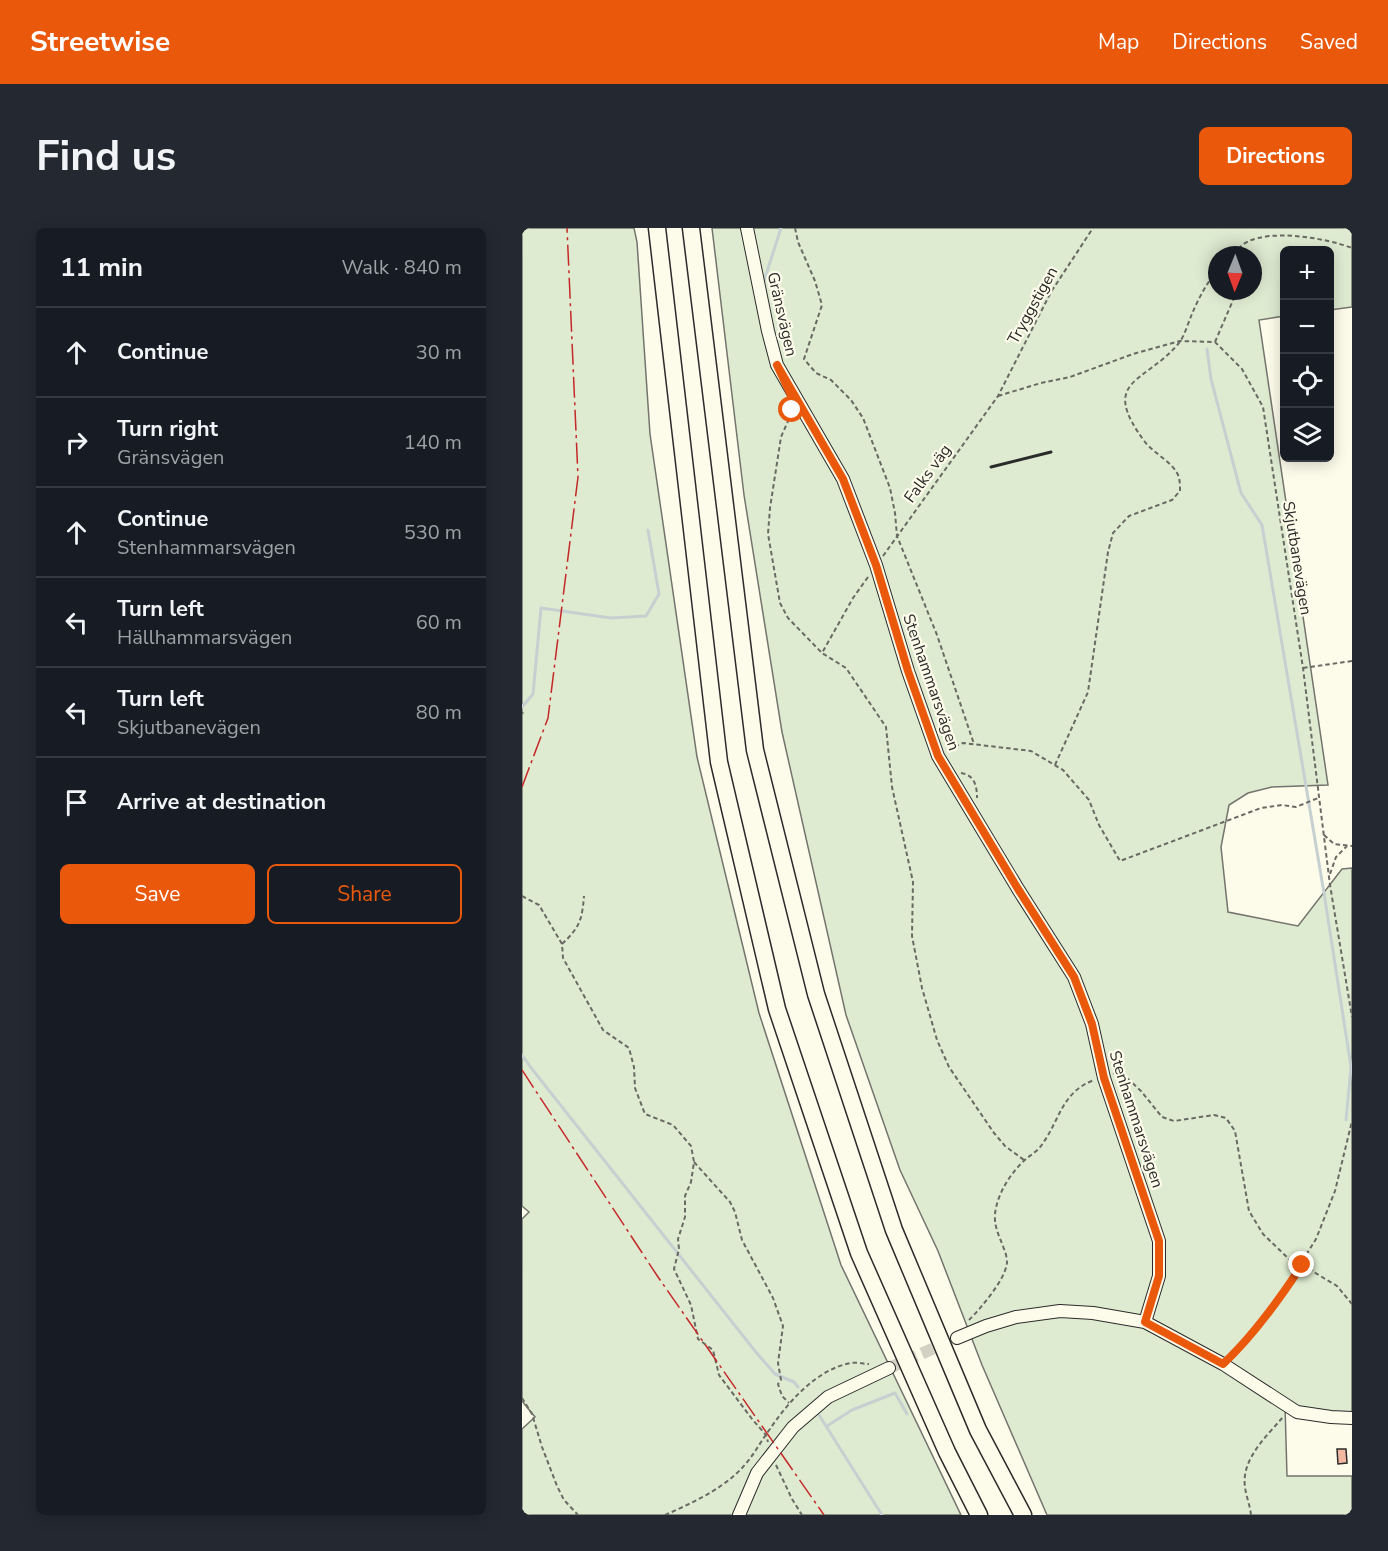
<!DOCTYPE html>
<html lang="en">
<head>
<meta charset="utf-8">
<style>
	:root { --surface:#171b24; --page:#242831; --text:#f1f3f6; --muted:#9ea1a6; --line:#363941; --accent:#ea580c }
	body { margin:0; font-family:"Nunito Sans",sans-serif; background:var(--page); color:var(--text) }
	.controls { position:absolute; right:18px; top:18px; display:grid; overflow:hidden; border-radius:9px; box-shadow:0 3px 15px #0003 }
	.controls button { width:54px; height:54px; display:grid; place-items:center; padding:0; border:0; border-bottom:2px solid var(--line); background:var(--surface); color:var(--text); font:30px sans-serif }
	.compass { position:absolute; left:686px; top:18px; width:54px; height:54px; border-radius:50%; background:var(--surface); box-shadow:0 3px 15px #0003; rotate:181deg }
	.stop { position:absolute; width:18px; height:18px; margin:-14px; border:4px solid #ea580c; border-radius:50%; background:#fff }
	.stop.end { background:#ea580c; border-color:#fff; box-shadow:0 2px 6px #0008 }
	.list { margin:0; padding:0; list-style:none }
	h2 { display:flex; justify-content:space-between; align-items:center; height:78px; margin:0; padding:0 24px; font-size:26px }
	h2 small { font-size:20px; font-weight:400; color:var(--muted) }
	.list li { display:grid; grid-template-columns:39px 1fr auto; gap:18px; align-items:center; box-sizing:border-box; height:90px; padding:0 24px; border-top:2px solid var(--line) }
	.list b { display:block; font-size:22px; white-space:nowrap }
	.list p { margin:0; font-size:20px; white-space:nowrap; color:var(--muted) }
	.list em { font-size:20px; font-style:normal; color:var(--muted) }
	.actions { display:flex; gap:12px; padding:18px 24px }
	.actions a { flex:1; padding:14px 0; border:2px solid var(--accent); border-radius:9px; text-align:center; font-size:21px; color:var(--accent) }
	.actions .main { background:var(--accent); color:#fff }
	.icon { flex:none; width:33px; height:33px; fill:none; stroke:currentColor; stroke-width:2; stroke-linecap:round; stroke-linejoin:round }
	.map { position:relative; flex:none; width:830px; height:1287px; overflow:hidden; border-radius:9px }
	header { display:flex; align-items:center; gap:36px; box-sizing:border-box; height:84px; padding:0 30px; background:var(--accent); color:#fff }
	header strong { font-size:28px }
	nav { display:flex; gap:33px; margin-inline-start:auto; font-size:21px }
	.intro { display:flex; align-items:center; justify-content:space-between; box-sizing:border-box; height:144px; padding:0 36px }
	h1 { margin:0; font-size:42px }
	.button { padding:15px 27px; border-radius:9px; background:var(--accent); color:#fff; font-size:21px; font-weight:700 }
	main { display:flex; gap:36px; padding:0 36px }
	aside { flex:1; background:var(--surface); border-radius:9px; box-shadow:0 3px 15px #0003 }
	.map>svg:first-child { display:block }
	.green { fill:#deebd1; stroke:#74746e; stroke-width:1.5; fill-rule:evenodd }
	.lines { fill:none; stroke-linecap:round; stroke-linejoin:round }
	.stream { stroke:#c7d0d0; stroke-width:3 }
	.building { fill:#f2b8a0; stroke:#2b2b2b; stroke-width:1.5 }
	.minor-tunnel { stroke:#d3d1c4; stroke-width:12; stroke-dasharray:12 6; stroke-linecap:butt }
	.minor-casing { stroke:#2b2b2b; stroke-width:14 }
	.highway-casing { stroke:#2b2b2b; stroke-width:19 }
	.path { stroke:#6a6964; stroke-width:2; stroke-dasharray:4.5 3; stroke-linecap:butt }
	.minor { stroke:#fdfbea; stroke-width:12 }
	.highway { stroke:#fdfbea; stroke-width:16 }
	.wall { stroke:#2b2b2b; stroke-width:3 }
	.power { stroke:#c62828; stroke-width:1.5; stroke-dasharray:21 4.5 3 4.5; stroke-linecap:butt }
	.route { stroke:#ea580c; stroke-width:8 }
	.labels { text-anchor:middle; stroke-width:4.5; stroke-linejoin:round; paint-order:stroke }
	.street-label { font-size:16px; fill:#2b2b2b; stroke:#fdfbea }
</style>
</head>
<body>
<header>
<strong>Streetwise</strong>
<nav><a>Map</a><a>Directions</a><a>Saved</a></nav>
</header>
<div class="intro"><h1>Find us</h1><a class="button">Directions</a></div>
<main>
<aside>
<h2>11 min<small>Walk · 840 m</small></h2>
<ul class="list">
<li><svg class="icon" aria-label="ahead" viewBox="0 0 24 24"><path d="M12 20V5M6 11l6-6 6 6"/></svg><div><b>Continue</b></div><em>30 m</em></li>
<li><svg class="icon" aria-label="right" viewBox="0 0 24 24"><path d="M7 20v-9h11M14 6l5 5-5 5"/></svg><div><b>Turn right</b><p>Gränsvägen</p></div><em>140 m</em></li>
<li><svg class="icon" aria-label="ahead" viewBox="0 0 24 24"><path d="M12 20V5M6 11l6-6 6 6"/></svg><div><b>Continue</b><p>Stenhammarsvägen</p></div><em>530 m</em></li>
<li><svg class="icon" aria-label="left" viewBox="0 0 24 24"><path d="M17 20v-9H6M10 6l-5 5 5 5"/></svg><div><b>Turn left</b><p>Hällhammarsvägen</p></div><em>60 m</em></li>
<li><svg class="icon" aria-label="left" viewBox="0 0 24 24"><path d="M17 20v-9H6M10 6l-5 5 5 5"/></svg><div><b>Turn left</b><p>Skjutbanevägen</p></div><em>80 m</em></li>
<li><svg class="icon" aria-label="arrive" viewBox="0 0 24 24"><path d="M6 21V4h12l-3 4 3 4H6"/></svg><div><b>Arrive at destination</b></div></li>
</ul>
<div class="actions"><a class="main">Save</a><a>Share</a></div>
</aside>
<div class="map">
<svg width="830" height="1287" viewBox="0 0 830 1287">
	<rect width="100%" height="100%" fill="#fdfbea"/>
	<!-- green -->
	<path class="green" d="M 0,0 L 112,0 L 115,14 L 128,206 L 175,529 L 237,785 L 319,1037 L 439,1287 L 0,1287 L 0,1201 L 13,1189 L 0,1173 L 0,991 L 7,984 L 0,978 Z
		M 190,0 L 830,0 L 830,79 L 808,82 L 808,22 L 762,22 L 762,88 L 737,92 L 806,557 L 750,559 L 726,565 L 707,577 L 699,619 L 706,684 L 776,698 L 820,641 L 830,640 L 830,1190 L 763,1177 L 765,1248 L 830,1248 L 830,1287 L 525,1287 L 460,1137 L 416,1023 L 378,942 L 324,787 L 260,504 L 222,267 ZM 695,27 L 731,27 L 731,63 L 695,63 Z"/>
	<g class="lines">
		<!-- stream -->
		<path class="stream" d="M 242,53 L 259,0
			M 685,121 L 689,151 L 719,265 L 740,297 L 802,665 L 829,839 L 824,892
			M 0,479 L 11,466 L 19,380 L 89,390 L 124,388 L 137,366 L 126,302
			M 0,827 L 10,841 L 233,1123 L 253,1146 L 272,1154 L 276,1159
			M 297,1187 L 360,1287
			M 305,1198 L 330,1182 L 373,1165 L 385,1186"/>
	</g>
	<!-- building -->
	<path class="building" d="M 815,1221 L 824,1221 L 825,1235 L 816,1236 Z"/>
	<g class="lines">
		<!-- minor-tunnel -->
		<path class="minor-tunnel" d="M 367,1140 L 435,1110"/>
		<defs>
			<path id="minor" d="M 225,0 L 246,103 L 255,137 L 321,251 L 354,337 L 386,443 L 416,528 L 496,661 L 552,749 L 570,796 L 582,850 L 637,1013 L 637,1048 L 623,1094
				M 435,1110 L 464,1098 L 494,1089 L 538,1083 L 571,1085 L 623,1094 L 701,1136 L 775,1184 L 809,1189 L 830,1190
				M 217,1287 L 235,1245 L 271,1199 L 306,1169 L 367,1140"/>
			<path id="highway" d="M 135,0 L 197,534 L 255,781 L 337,1025 L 425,1224 L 457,1287
				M 169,0 L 233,522 L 294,766 L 372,1002 L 456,1202 L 501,1287"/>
		</defs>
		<!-- minor casing -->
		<use href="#minor" class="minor-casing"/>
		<!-- highway casing -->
		<use href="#highway" class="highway-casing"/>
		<!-- path -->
		<path class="path" d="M 273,0 L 276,14 L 293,53 L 300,77 L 282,131 L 294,145 L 309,152 L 329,172 L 341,190 L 368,260 L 373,285 L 375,308 L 415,407 L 452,516
			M 712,27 C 715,22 719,17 725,14 C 750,1 804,10 830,20
			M 693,114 L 715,63
			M 476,168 L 519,155 L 548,149 L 611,126 L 658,113 L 693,114 L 720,141 L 741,179 L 781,440 L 808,657 L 830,789
			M 270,184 L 259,209 L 248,280 L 246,306 L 258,375 L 266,390 L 300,425
			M 361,328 L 476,168 L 529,64 L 571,0
			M 346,349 L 331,370 L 300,425 L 324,440 L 364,499 L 370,559 L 391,654 L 390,708 L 400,760 L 415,812 L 427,839 L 472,905 L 483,918 L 502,932
			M 781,440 L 830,433
			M 0,486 L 1,484
			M 426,522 L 441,515 L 509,523 L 541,542 L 567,572 L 577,597 L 598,633 L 739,580 L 760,577 L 774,579 L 796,570
			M 533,537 L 566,464 L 586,324 L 591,305 L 607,288 L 650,272 L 658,263 C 658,259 658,254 657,250 C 654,236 631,225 623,214 C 576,151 623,156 657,115 C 663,107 666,95 670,86 C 676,71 685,55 695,42
			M 439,545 C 453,547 455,559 455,570
			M 802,607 L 812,616 L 830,618
			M 808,646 L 814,629 L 825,618
			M 0,668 L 17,677 L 40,716 L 41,730 L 81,802 L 107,820 L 112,839 L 113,860 L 123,886 L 151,897 L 169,918 L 172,934 L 169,954 L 163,968 L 163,989 L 156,1011 L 157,1021 L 152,1041 L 169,1077 L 176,1111 L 191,1122 L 197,1147 L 230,1191 L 244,1207 L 246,1214
			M 40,716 C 58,699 60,692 62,668
			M 591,845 L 606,851 L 619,863 L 640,889 L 652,893 L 692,887 L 704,890 L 713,903 L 727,983 L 741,1006 L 771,1035 L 780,1037 L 815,1058 L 830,1076
			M 172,934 L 208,974 L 213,984 L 220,1012 L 251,1070 L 261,1098 L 256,1135 L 259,1152 L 256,1156 L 260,1168 L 267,1175
			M 447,1092 C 459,1080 483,1052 485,1035 C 485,1031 484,1025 482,1021 C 478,1009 472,1000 473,986 C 475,966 489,944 504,931 C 510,926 517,922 521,915 C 538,891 540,864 572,852
			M 709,1129 L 721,1118 L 757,1071 L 794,1011 L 813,963 L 830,893
			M 0,1170 L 10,1186 L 20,1219 L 35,1258 L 42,1272 L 56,1287
			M 254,1237 L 270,1271 L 280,1287
			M 143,1287 C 168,1276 196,1263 215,1245 C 231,1230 236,1217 248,1201 C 266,1174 295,1141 329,1135 C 335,1134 341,1136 347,1136
			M 729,1287 C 728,1277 724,1268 723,1259 C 719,1231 745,1208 761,1189"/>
		<!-- minor -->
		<use href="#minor" class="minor"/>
		<!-- highway -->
		<use href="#highway" class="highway"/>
		<!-- wall -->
		<path class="wall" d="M 469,239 L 529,224"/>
		<!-- power -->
		<path class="power" d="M 0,559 L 26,490 L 56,249 L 45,0
			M 0,842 L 136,1049 L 302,1287"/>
	</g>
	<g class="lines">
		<!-- route -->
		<path class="route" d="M 270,182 L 269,167 L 255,137 L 321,251 L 354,337 L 386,443 L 416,528 L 496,661 L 552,749 L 570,796 L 582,850 L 637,1013 L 637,1048 L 623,1094 L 701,1136 C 732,1107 757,1072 780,1037"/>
	</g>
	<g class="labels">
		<!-- street labels -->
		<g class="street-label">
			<text transform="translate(510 77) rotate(-61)" y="6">Tryggstigen</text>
			<text transform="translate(261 86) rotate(77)" y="6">Gränsvägen</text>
			<text transform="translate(405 245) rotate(-54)" y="6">Falks väg</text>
			<text transform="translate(776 330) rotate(81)" y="6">Skjutbanevägen</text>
			<text transform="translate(410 454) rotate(71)" y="6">Stenhammarsvägen</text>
			<text transform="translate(615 891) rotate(72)" y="6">Stenhammarsvägen</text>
		</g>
	</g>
</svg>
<div class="controls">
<button>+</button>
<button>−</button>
<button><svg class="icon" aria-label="locate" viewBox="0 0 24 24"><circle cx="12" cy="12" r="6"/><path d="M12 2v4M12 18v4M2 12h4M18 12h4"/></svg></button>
<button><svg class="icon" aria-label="layers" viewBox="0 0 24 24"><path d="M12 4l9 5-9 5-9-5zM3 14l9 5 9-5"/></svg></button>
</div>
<svg class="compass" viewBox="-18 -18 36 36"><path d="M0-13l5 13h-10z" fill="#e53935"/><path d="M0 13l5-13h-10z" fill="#9ea1a6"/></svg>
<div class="stop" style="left:270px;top:182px"></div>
<div class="stop end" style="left:780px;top:1037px"></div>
</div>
</main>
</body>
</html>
